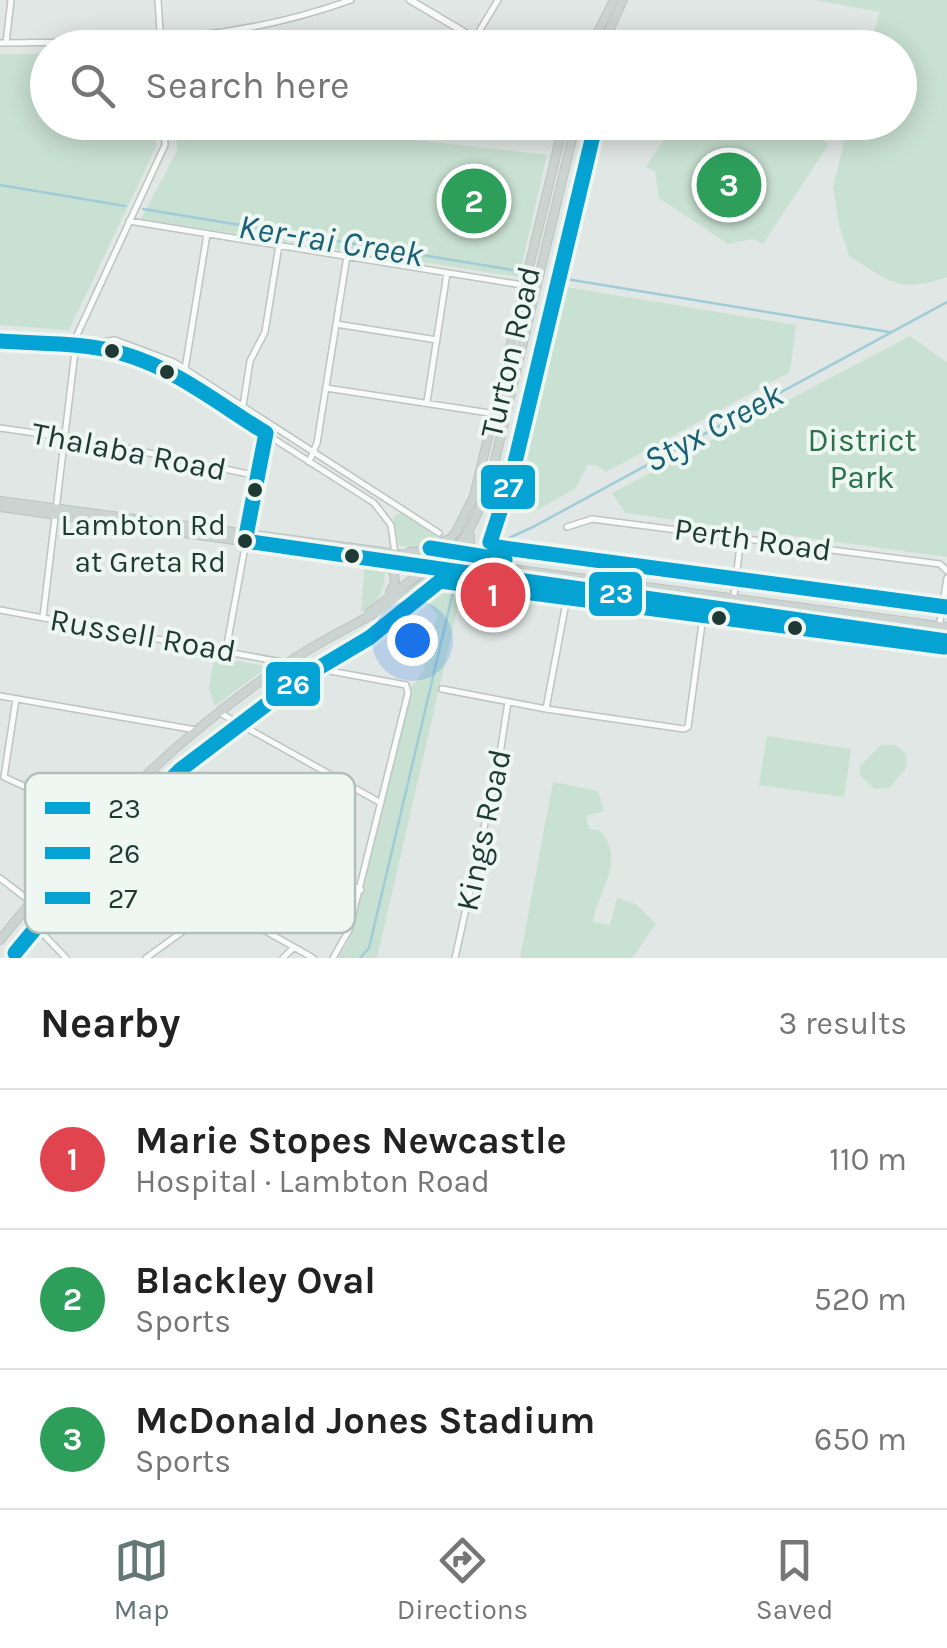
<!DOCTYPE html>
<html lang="en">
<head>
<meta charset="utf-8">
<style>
	:root { --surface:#fff; --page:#f6f6f6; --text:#222; --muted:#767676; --line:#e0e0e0; --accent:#637773 }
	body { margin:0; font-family:Karla,sans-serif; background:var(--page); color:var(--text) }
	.you { position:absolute; left:412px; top:640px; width:35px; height:35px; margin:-25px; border:8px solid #fff; border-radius:50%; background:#1a73e8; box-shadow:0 0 0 15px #1a73e833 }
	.badge { display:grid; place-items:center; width:65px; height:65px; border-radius:50%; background:var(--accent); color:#fff; font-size:32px; font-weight:700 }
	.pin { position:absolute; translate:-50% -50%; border:5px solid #fff; box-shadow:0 2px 10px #0006 }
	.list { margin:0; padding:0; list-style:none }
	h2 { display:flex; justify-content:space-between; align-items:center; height:130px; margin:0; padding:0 40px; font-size:42px }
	h2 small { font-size:32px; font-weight:400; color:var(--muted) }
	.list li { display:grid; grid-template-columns:65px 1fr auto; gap:30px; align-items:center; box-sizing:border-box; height:140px; padding:0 40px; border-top:2px solid var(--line) }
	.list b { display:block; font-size:38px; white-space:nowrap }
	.list p { margin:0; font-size:32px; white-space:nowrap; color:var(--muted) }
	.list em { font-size:32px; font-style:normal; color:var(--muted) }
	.icon { flex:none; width:55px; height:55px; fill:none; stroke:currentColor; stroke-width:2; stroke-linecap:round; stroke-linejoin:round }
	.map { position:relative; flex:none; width:947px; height:958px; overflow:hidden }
	.search { position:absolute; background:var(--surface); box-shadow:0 5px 25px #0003; left:30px; right:30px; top:30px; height:110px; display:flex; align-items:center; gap:25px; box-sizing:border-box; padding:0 35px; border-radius:55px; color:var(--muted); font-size:38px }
	.sheet { height:550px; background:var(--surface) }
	nav { display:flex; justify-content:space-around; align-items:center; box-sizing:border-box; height:140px; border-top:2px solid var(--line); background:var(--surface); font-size:28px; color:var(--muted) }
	nav a { display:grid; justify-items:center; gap:5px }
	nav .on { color:var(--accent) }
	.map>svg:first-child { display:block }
	.green { fill:#c9e1d2 }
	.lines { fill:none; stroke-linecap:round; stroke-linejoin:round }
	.stream { stroke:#a0ccd8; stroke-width:2.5 }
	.minor-casing { stroke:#bec4c2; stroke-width:8 }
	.tertiary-casing { stroke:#bec4c2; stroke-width:9 }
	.primary-casing { stroke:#bbc4c2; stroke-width:10 }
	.minor { stroke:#fafbfb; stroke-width:5 }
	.tertiary { stroke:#fafbfb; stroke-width:6 }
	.primary { stroke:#ccd4d2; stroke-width:8 }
	.bus-1-casing { stroke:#eff7f3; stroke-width:22 }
	.bus-2-casing { stroke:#eff7f3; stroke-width:22 }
	.bus-3-casing { stroke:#eff7f3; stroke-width:22 }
	.bus-1 { stroke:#05a3d3; stroke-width:15 }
	.bus-2 { stroke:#05a3d3; stroke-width:15 }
	.bus-3 { stroke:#05a3d3; stroke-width:15 }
	.bus-dot { fill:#1f3a35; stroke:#eff7f3; stroke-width:4 }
	.labels { text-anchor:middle; stroke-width:8; stroke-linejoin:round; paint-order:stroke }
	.bus-label { font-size:30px; fill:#1f3a35; stroke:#eff7f3; text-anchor:end }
	.street-label { font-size:32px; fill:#1f3a35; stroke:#eff7f3 }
	.park-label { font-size:32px; fill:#29724a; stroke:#eff7f3 }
	.water-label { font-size:35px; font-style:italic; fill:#196177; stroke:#eff7f3 }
	.key { fill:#eff7f3; stroke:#b1beba; stroke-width:2.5 }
	.key-label { font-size:28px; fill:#1f3a35 }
	.line-badge { stroke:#eff7f3; stroke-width:4 }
	.badge-label { font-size:28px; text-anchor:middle; font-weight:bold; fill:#fff }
</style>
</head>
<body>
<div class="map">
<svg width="947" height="958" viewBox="0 0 947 958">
	<rect width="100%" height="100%" fill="#e1e7e5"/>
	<!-- green -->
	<path class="green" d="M 816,0 L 947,0 L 947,277 C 897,294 892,282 849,256 L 839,224 L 833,187 L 849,123 L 900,122 L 900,48 L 869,47 L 880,12 Z
		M 268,35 L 272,47 L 194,47 Z
		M 0,54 L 47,54 L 48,122 L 156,123 L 156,147 L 69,330 L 0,325 Z
		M 176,123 L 299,123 L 301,127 L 547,155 L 519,277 L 141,219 L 177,151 Z
		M 675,123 L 822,123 L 822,139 L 829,144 L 763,244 L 754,239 L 728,244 L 659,198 L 655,172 L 646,167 Z
		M 554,285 L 796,325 L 790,372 L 606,472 L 596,465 L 588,465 L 575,489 L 533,512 L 496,507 L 526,388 L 528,388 L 549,289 L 553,289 Z
		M 910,336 L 947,362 L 947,557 L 625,513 L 612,493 Z
		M 402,512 L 441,540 L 424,548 L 399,546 L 393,517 Z
		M 365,562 L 374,562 L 385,571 C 385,589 378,605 361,612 Z
		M 463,585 L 377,958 L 338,958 L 349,940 L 411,688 L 423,672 L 437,614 L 424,599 L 449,586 Z
		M 214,657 L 261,665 L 266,668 L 215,706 L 209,689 Z
		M 767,736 L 851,749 L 844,797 L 759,785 Z
		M 881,745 L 896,745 L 906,754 L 907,767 L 889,788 L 875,789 L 860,775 L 860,766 Z
		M 553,782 L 598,791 L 604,811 L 586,816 L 589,829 L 599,830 C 628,860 598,888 593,922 L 610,925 L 617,898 L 636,904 L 656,924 L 632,958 L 520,958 Z"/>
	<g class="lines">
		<!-- stream -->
		<path class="stream" d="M 0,185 L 125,206
			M 143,209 L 519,271
			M 560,278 L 889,332
			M 480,551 L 533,527 L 947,302
			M 360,958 L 369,948 L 454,588"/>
		<defs>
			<path id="minor" d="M 158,0 L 161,48
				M 475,38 L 498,0
				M 0,43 C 126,41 229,44 351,0
				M 6,43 L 11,0
				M 129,221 L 535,287
				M 336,324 L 437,340
				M 0,341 L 101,349 L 141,359 L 180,379 L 374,503 L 391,525 L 395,554
				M 93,347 L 99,342 L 115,340 L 174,362 L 439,533
				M 185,369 L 207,234
				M 326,388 L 496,414
				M 427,402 L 447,273
				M 238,415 L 243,406 L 250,361 L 265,332 L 279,245
				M 0,428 L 97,442 L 258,476
				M 309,462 L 317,443 L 347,256
				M 567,527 L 592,519 L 940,564 L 947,571
				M 0,610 L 406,685 L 408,693 L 349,930 L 333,958
				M 732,612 L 741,537
				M 43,617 L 77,335 L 165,145 L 164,122
				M 937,640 L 947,578
				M 226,650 L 266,433
				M 442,689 L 546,709 L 684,729 L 688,727 L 706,594
				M 0,696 L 196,730
				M 16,699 L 4,777 L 87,815 L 102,817
				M 546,709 L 571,576
				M 220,713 L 381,803
				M 150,771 L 361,890
				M 86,839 L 128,872 L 190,888 L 313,958
				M 0,878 L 31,902
				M 22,912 L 66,958
				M 146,958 L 219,905
				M 283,958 L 294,947
				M 455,958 L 499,760 L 508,702"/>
			<path id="tertiary" d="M 410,0 L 491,48"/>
			<path id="primary" d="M 590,48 L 614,0
				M 601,48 L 623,0
				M 0,501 L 947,627
				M 0,507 L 947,641
				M 470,535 L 470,551 L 485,562
				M 409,552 L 427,551 L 446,540
				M 383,563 L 394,572 L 395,583 L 390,592
				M 428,584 L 468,578
				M 369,613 L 427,568 L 456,532 L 474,496 L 564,122
				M 0,940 C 60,866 118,796 191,735 C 227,705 267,674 308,650 C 395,598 455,589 490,481 L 576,122"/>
		</defs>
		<!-- minor casing -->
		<use href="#minor" class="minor-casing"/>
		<!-- tertiary casing -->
		<use href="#tertiary" class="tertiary-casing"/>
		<!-- primary casing -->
		<use href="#primary" class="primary-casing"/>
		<!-- minor -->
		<use href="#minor" class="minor"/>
		<!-- tertiary -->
		<use href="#tertiary" class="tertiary"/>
		<!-- primary -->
		<use href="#primary" class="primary"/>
		<defs>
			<path id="bus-1" d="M 0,341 C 41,344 84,342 124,354 C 176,369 220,405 266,433
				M 266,433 L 245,541 L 947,641"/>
			<path id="bus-2" d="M 15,953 L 106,843 L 180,770 L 300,679 L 369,638 L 440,581 L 944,647"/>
			<path id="bus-3" d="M 595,127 L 512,475 L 490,542 L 497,547 L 947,607
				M 430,548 L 505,560"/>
		</defs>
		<!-- bus-1 casing -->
		<use href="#bus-1" class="bus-1-casing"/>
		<!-- bus-2 casing -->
		<use href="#bus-2" class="bus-2-casing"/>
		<!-- bus-3 casing -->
		<use href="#bus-3" class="bus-3-casing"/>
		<!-- bus-1 -->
		<use href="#bus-1" class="bus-1"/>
		<!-- bus-2 -->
		<use href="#bus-2" class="bus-2"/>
		<!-- bus-3 -->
		<use href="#bus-3" class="bus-3"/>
	</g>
	<!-- markers -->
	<g class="bus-dot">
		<circle cx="112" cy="351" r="9"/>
		<circle cx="167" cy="372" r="9"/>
		<circle cx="255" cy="490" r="9"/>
		<circle cx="245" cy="541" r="9"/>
		<circle cx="352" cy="556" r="9"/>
		<circle cx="719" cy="618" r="9"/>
		<circle cx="795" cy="628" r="9"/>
	</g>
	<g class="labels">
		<!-- bus labels -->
		<g class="bus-label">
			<text x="226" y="535">Lambton Rd<tspan x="226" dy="37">at Greta Rd</tspan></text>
		</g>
		<!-- street labels -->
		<g class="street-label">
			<text transform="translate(510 352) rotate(-77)" y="11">Turton Road</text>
			<text transform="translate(129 451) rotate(11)" y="11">Thalaba Road</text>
			<text transform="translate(753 539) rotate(8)" y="11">Perth Road</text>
			<text transform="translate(143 635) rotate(10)" y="11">Russell Road</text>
			<text transform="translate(483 830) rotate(-78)" y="11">Kings Road</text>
		</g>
		<!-- park labels -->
		<g class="park-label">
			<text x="862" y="451">District<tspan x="862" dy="37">Park</tspan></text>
		</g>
		<!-- water labels -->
		<g class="water-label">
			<text transform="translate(331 240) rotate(9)" y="12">Ker-rai Creek</text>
			<text transform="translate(713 427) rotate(-28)" y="12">Styx Creek</text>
		</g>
	</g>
	<!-- legend -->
	<rect x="25" y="773" width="330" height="160" rx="15" class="key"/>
	<rect x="45" y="802" width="45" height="12" fill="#05a3d3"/>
	<rect x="45" y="847" width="45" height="12" fill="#05a3d3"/>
	<rect x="45" y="892" width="45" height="12" fill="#05a3d3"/>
	<g class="key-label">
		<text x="108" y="818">23</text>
		<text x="108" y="863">26</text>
		<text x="108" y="908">27</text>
	</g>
	<g class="line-badge">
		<rect x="479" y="463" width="58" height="48" rx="10" fill="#05a3d3"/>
		<rect x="587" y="570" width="57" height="48" rx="10" fill="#05a3d3"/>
		<rect x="264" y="660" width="58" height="48" rx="10" fill="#05a3d3"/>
	</g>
	<g class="badge-label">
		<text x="508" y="497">27</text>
		<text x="616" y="603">23</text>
		<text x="293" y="694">26</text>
	</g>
</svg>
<div class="you"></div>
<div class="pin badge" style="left:493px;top:595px;background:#e0444e">1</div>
<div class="pin badge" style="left:474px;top:201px;background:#2e9e5b">2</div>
<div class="pin badge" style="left:729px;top:185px;background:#2e9e5b">3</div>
<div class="search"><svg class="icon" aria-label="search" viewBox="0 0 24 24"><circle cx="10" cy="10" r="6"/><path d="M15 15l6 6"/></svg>Search here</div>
</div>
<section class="sheet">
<h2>Nearby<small>3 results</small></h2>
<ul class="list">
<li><span class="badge" style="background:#e0444e">1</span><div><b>Marie Stopes Newcastle</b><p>Hospital · Lambton Road</p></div><em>110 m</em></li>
<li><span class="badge" style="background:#2e9e5b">2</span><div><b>Blackley Oval</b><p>Sports</p></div><em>520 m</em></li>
<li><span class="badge" style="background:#2e9e5b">3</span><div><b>McDonald Jones Stadium</b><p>Sports</p></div><em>650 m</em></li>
</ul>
</section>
<nav>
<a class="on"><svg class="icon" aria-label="map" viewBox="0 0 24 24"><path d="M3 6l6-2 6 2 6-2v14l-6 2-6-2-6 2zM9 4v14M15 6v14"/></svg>Map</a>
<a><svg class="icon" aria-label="directions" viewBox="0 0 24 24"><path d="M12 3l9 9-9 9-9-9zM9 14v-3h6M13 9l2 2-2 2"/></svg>Directions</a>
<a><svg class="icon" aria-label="saved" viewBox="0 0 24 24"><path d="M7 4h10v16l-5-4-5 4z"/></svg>Saved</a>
</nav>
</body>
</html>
